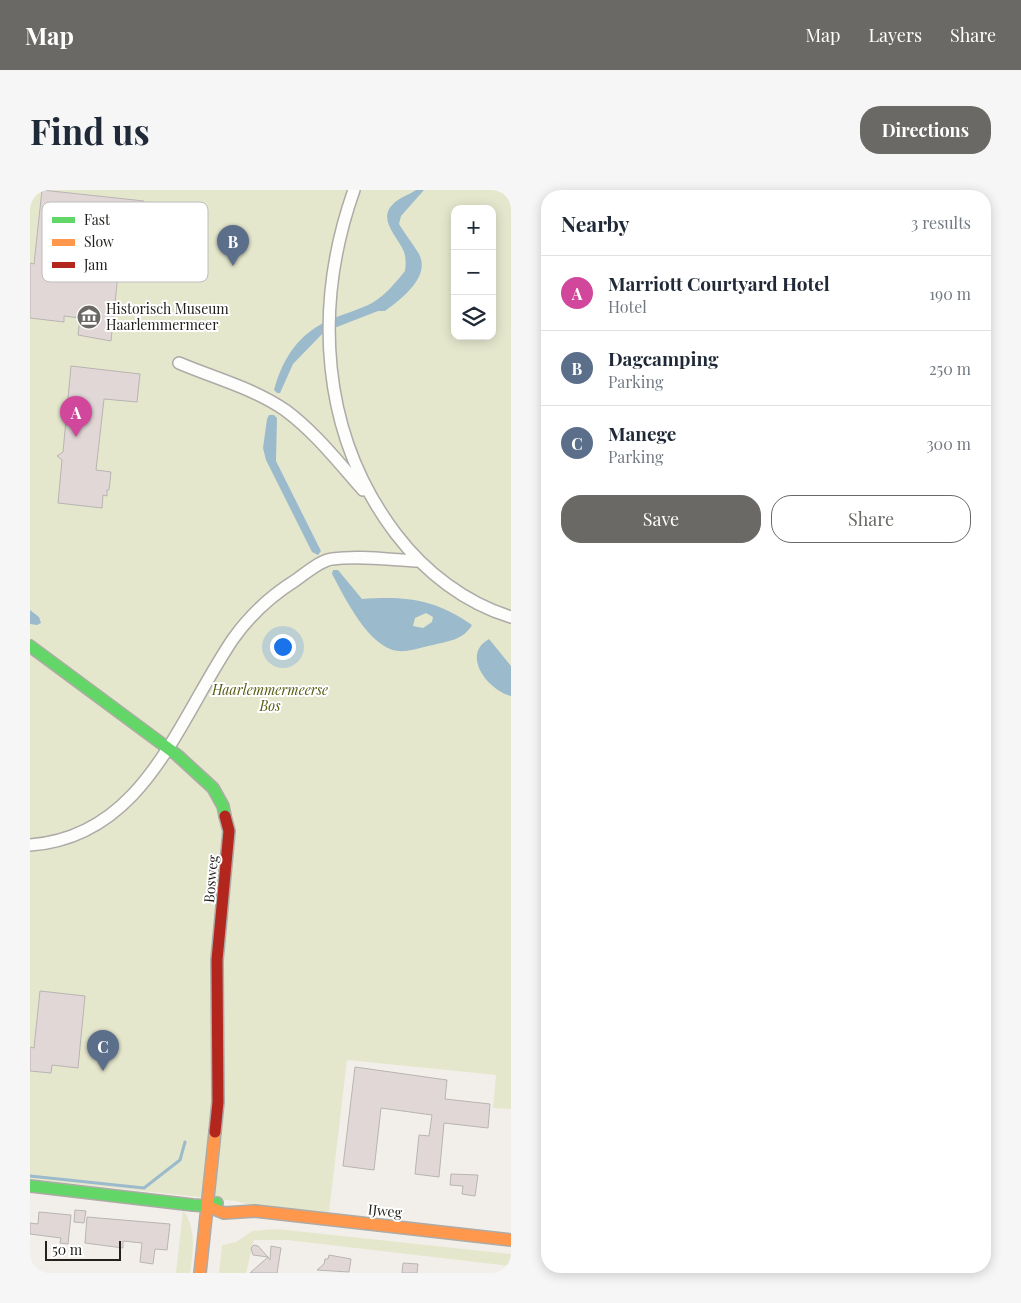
<!DOCTYPE html>
<html lang="en">
<head>
<meta charset="utf-8">
<style>
	:root { --surface:#fff; --page:#f6f6f7; --text:#1f2937; --muted:#747a83; --line:#e0e1e3; --accent:#6b6965 }
	body { margin:0; font-family:"Playfair Display",serif; background:var(--page); color:var(--text) }
	.controls { position:absolute; right:15px; top:15px; display:grid; overflow:hidden; border-radius:10px; box-shadow:0 2px 12px #0003 }
	.controls button { width:45px; height:45px; display:grid; place-items:center; padding:0; border:0; border-bottom:1px solid var(--line); background:var(--surface); color:var(--text); font:25px sans-serif }
	.scale { position:absolute; left:15px; bottom:12px; width:76px; box-sizing:border-box; padding-left:5px; border:2px solid #23211e; border-top:0; font-size:14px; line-height:18px; white-space:nowrap; color:#23211e; -webkit-text-stroke:4px #fff; paint-order:stroke }
	.you { position:absolute; left:252px; top:456px; width:18px; height:18px; margin:-12px; border:4px solid #fff; border-radius:50%; background:#1a73e8; box-shadow:0 0 0 8px #1a73e833 }
	.badge { display:grid; place-items:center; width:32px; height:32px; border-radius:50%; background:var(--accent); color:#fff; font-size:16px; font-weight:700 }
	.pin { position:absolute; translate:-50% -41px; filter:drop-shadow(0 1px 2px #0008) }
	.pin::after { content:''; position:absolute; top:26px; width:18px; height:15px; background:inherit; clip-path:polygon(0 0,100% 0,50% 100%) }
	.list { margin:0; padding:0; list-style:none }
	h2 { display:flex; justify-content:space-between; align-items:center; height:65px; margin:0; padding:0 20px; font-size:21px }
	h2 small { font-size:16px; font-weight:400; color:var(--muted) }
	.list li { display:grid; grid-template-columns:32px 1fr auto; gap:15px; align-items:center; box-sizing:border-box; height:75px; padding:0 20px; border-top:1px solid var(--line) }
	.list b { display:block; font-size:19px; white-space:nowrap }
	.list p { margin:0; font-size:16px; white-space:nowrap; color:var(--muted) }
	.list em { font-size:16px; font-style:normal; color:var(--muted) }
	.actions { display:flex; gap:10px; padding:15px 20px }
	.actions a { flex:1; padding:11px 0; border:1px solid var(--accent); border-radius:20px; text-align:center; font-size:18px; color:var(--accent) }
	.actions .main { background:var(--accent); color:#fff }
	.icon { flex:none; width:28px; height:28px; fill:none; stroke:currentColor; stroke-width:2; stroke-linecap:round; stroke-linejoin:round }
	.map { position:relative; flex:none; width:481px; height:1083px; overflow:hidden; border-radius:20px }
	header { display:flex; align-items:center; gap:30px; box-sizing:border-box; height:70px; padding:0 25px; background:var(--accent); color:#fff }
	header strong { font-size:24px }
	nav { display:flex; gap:28px; margin-inline-start:auto; font-size:18px }
	.intro { display:flex; align-items:center; justify-content:space-between; box-sizing:border-box; height:120px; padding:0 30px }
	h1 { margin:0; font-size:35px }
	.button { padding:12px 22px; border-radius:20px; background:var(--accent); color:#fff; font-size:18px; font-weight:700 }
	main { display:flex; gap:30px; padding:0 30px }
	aside { flex:1; background:var(--surface); border-radius:20px; box-shadow:0 2px 12px #0003 }
	.map>svg:first-child { display:block }
	.green { fill:#e5e7cd; fill-rule:evenodd }
	.water { fill:#9bbacc; fill-rule:evenodd }
	.lines { fill:none; stroke-linecap:round; stroke-linejoin:round }
	.stream { stroke:#9bbacc; stroke-width:3 }
	.building { fill:#e2d7d7; stroke:#b7b4b2 }
	.street-casing { stroke:#aeaba7; stroke-width:14 }
	.fast-casing { stroke:#aeaba7; stroke-width:14 }
	.slow-casing { stroke:#aeaba7; stroke-width:14 }
	.jam-casing { stroke:#aeaba7; stroke-width:14 }
	.street { stroke:#fdfdfc; stroke-width:11 }
	.fast { stroke:#63d668; stroke-width:11 }
	.slow { stroke:#ff974d; stroke-width:11 }
	.jam { stroke:#b3261e; stroke-width:11 }
	.labels { text-anchor:middle; stroke-width:4; stroke-linejoin:round; paint-order:stroke }
	.poi-label { font-size:14px; fill:#23211e; stroke:#fff; text-anchor:start }
	.park-label { font-size:14px; font-style:italic; fill:#585c11; stroke:#fff }
	.street-label { font-size:14px; fill:#23211e; stroke:#fff }
	.key { fill:#fff; stroke:#bdbcbc; stroke-width:1 }
	.key-label { font-size:14px; fill:#23211e }
</style>
</head>
<body>
<header>
<strong>Map</strong>
<nav><a>Map</a><a>Layers</a><a>Share</a></nav>
</header>
<div class="intro"><h1>Find us</h1><a class="button">Directions</a></div>
<main>
<div class="map">
<svg width="481" height="1083" viewBox="0 0 481 1083">
	<rect width="100%" height="100%" fill="#f2efea"/>
	<!-- green -->
	<path class="green" d="M 0,0 L 481,0 L 481,919 L 463,918 L 466,885 L 317,870 L 299,1022 L 225,1017 L 206,1011 L 0,989 ZM 425,19 L 462,19 L 462,146 L 425,146 Z
		M 153,1020 C 167,1039 163,1061 160,1083 L 146,1083 Z
		M 247,1039 L 481,1064 L 481,1076 L 257,1050 L 224,1050 L 216,1083 L 189,1083 L 192,1055 L 206,1052 L 222,1041 Z"/>
	<!-- water -->
	<path class="water" d="M 386,0 L 394,0 L 371,26 L 369,34 C 375,44 383,54 389,64 C 401,87 371,109 355,121 L 348,121 L 294,142 L 263,174 L 250,203 L 247,203 L 244,200 C 253,167 270,142 302,129 C 315,123 329,120 342,113 C 356,105 365,93 375,81 C 376,74 376,68 374,62 C 368,46 343,27 368,10 C 374,6 380,4 386,0 Z
		M 239,225 L 244,225 L 247,228 L 246,271 L 291,361 L 288,365 L 282,362 L 236,270 L 233,258 L 237,229 Z
		M 303,380 L 308,380 L 332,409 C 376,406 405,409 442,435 C 433,450 419,451 403,455 C 392,457 379,462 368,461 C 339,458 315,408 302,384 ZM 396,423 L 403,427 L 402,432 L 393,438 L 383,436 L 385,428 Z
		M 0,420 L 9,427 L 11,433 L 7,435 L 0,434 Z
		M 459,449 L 481,476 L 481,506 C 459,501 430,465 459,449 Z"/>
	<g class="lines">
		<!-- stream -->
		<path class="stream" d="M 0,986 L 114,998 L 150,970 L 155,952"/>
	</g>
	<!-- building -->
	<path class="building" d="M 12,0 L 114,11 L 107,77 L 89,75 L 81,151 L 48,145 L 50,128 L 34,126 L 34,132 L 0,128 L 0,73 L 4,74 Z
		M 41,176 L 110,184 L 107,212 L 74,209 L 66,280 L 81,282 L 79,300 L 77,300 L 77,306 L 73,305 L 72,318 L 28,313 L 32,270 L 27,266 L 33,262 Z
		M 10,801 L 55,806 L 48,878 L 22,875 L 21,883 L 0,881 L 0,857 L 4,858 Z
		M 325,877 L 417,890 L 415,909 L 460,914 L 458,938 L 414,933 L 409,987 L 385,984 L 389,945 L 399,946 L 402,925 L 351,918 L 344,980 L 313,976 Z
		M 421,984 L 448,985 L 445,1006 L 432,1004 L 433,996 L 420,995 Z
		M 45,1020 L 56,1021 L 54,1033 L 44,1032 Z
		M 9,1022 L 41,1025 L 38,1054 L 30,1053 L 31,1048 L 0,1044 L 0,1033 L 8,1034 Z
		M 57,1027 L 140,1034 L 137,1060 L 125,1059 L 123,1074 L 110,1072 L 112,1053 L 93,1051 L 93,1058 L 55,1053 Z
		M 224,1055 L 228,1056 L 238,1067 L 223,1065 L 221,1058 Z
		M 241,1056 L 251,1058 L 247,1083 L 220,1083 L 238,1067 L 240,1070 Z
		M 299,1065 L 321,1069 L 319,1082 L 287,1080 L 294,1074 L 295,1069 L 298,1069 Z
		M 373,1073 L 388,1074 L 387,1083 L 372,1083 Z"/>
	<g class="lines">
		<defs>
			<path id="street" d="M 324,0 C 283,116 290,244 366,344 C 395,382 435,413 481,427
				M 149,173 C 184,188 223,198 255,220 C 285,242 309,273 333,300
				M 0,655 C 114,647 148,530 203,449 C 220,425 242,405 266,390 C 276,383 291,370 302,369 C 330,365 362,370 389,371"/>
			<path id="fast" d="M 0,456 L 147,565 L 183,598 L 193,616 L 195,626
				M 0,996 L 163,1015 L 177,1016 L 187,1013"/>
			<path id="slow" d="M 177,1016 L 194,1023 L 225,1021 L 481,1050
				M 170,1083 L 185,942"/>
			<path id="jam" d="M 185,942 L 188,912 L 187,770 L 199,641 L 195,626"/>
		</defs>
		<!-- street casing -->
		<use href="#street" class="street-casing"/>
		<!-- fast casing -->
		<use href="#fast" class="fast-casing"/>
		<!-- slow casing -->
		<use href="#slow" class="slow-casing"/>
		<!-- jam casing -->
		<use href="#jam" class="jam-casing"/>
		<!-- street -->
		<use href="#street" class="street"/>
		<!-- fast -->
		<use href="#fast" class="fast"/>
		<!-- slow -->
		<use href="#slow" class="slow"/>
		<!-- jam -->
		<use href="#jam" class="jam"/>
	</g>
	<!-- icons -->
	<defs>
		<symbol id="museum-disc" viewBox="-11 -11 22 22"><circle r="9.5" fill="#6b6965" stroke="#fff"/><path d="M0-6L6-3V-2H-6V-3ZM-5-1h2V3h-2ZM-1-1h2V3h-2ZM3-1h2V3H3ZM-6 4H6V6H-6Z" fill="#fff"/></symbol>
	</defs>
	<g fill-rule="evenodd">
		<use href="#museum-disc" x="45" y="113" width="28" height="28"/>
	</g>
	<g class="labels">
		<!-- poi labels -->
		<g class="poi-label">
			<text x="76" y="124">Historisch Museum<tspan x="76" dy="16">Haarlemmermeer</tspan></text>
		</g>
		<!-- park labels -->
		<g class="park-label">
			<text x="240" y="505">Haarlemmermeerse<tspan x="240" dy="16">Bos</tspan></text>
		</g>
		<!-- street labels -->
		<g class="street-label">
			<text transform="translate(181 689) rotate(-85)" y="5">Bosweg</text>
			<text transform="translate(355 1021) rotate(6)" y="5">IJweg</text>
		</g>
	</g>
	<!-- legend -->
	<rect x="12" y="12" width="166" height="80" rx="8" class="key"/>
	<rect x="22" y="27" width="23" height="6" fill="#63d668"/>
	<rect x="22" y="49" width="23" height="7" fill="#ff974d"/>
	<rect x="22" y="72" width="23" height="6" fill="#b3261e"/>
	<g class="key-label">
		<text x="54" y="35">Fast</text>
		<text x="54" y="57">Slow</text>
		<text x="54" y="80">Jam</text>
	</g>
</svg>
<div class="controls">
<button>+</button>
<button>−</button>
<button><svg class="icon" aria-label="layers" viewBox="0 0 24 24"><path d="M12 4l9 5-9 5-9-5zM3 14l9 5 9-5"/></svg></button>
</div>
<div class="scale">50 m</div>
<div class="you"></div>
<div class="pin badge" style="left:46px;top:247px;background:#d1479c">A</div>
<div class="pin badge" style="left:203px;top:76px;background:#5c6f8a">B</div>
<div class="pin badge" style="left:73px;top:881px;background:#5c6f8a">C</div>
</div>
<aside>
<h2>Nearby<small>3 results</small></h2>
<ul class="list">
<li><span class="badge" style="background:#d1479c">A</span><div><b>Marriott Courtyard Hotel</b><p>Hotel</p></div><em>190 m</em></li>
<li><span class="badge" style="background:#5c6f8a">B</span><div><b>Dagcamping</b><p>Parking</p></div><em>250 m</em></li>
<li><span class="badge" style="background:#5c6f8a">C</span><div><b>Manege</b><p>Parking</p></div><em>300 m</em></li>
</ul>
<div class="actions"><a class="main">Save</a><a>Share</a></div>
</aside>
</main>
</body>
</html>
